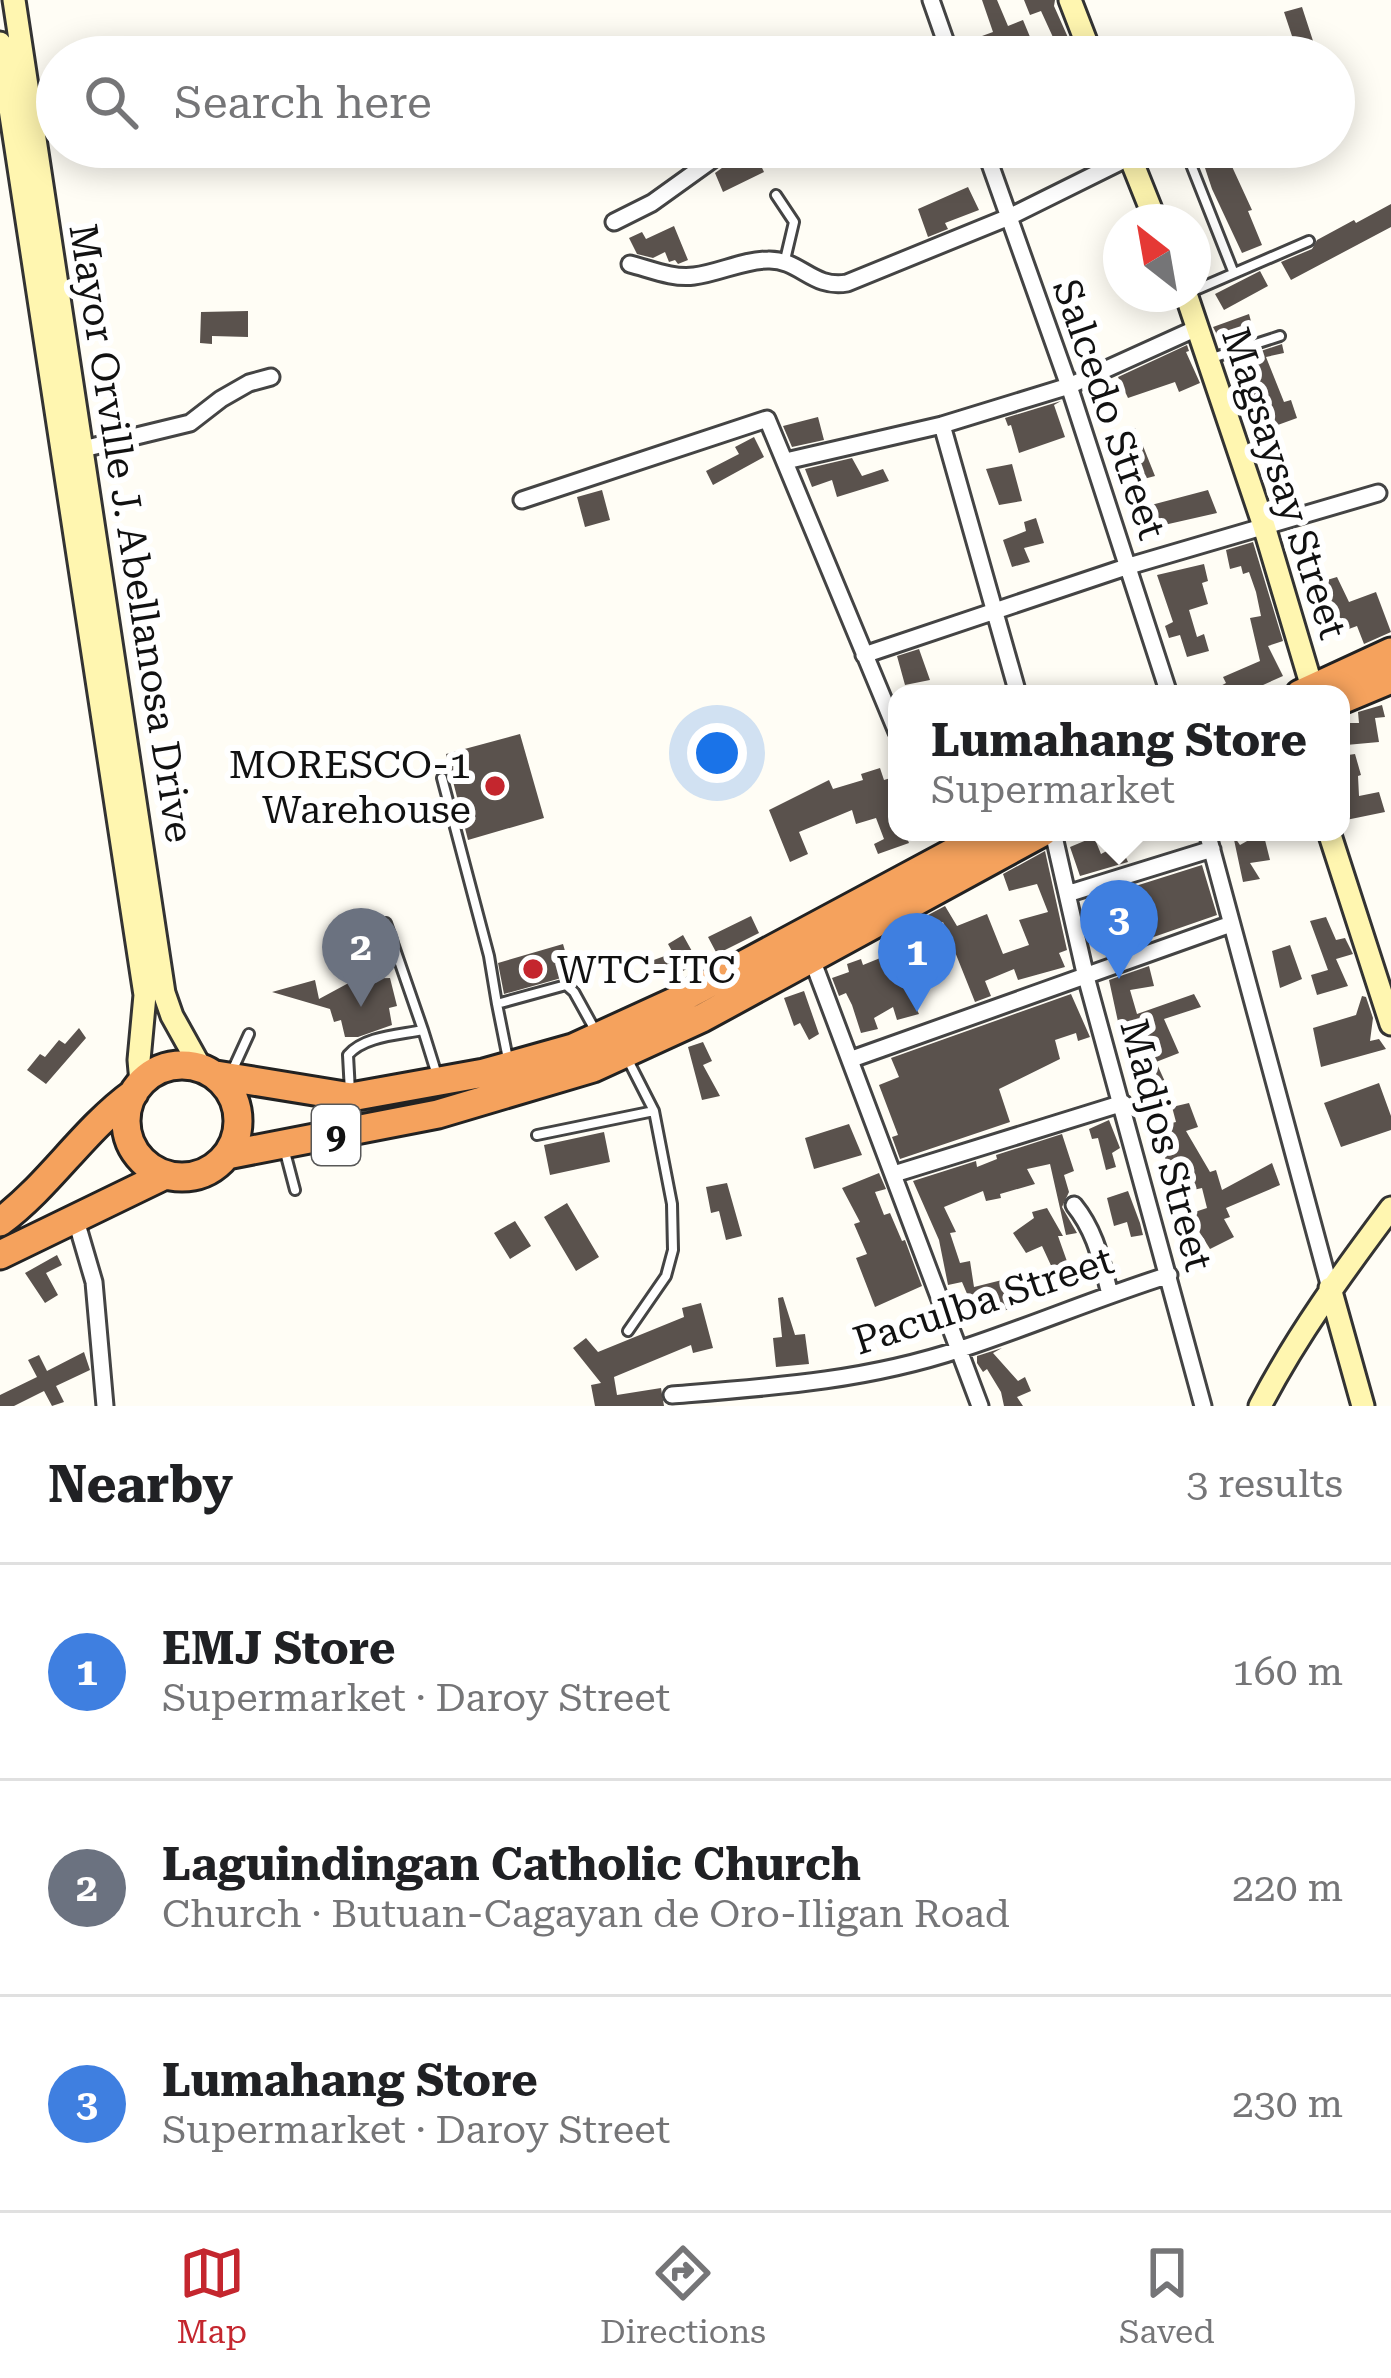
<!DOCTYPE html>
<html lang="en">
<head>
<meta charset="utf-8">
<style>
	:root { --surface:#fff; --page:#f6f6f6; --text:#202124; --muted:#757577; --line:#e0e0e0; --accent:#c4262e }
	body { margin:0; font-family:"Roboto Serif",serif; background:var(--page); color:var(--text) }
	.compass { position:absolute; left:1103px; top:204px; width:108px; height:108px; border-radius:50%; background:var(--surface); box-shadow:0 6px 30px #0003; rotate:329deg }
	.you { position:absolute; left:717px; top:753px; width:42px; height:42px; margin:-30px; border:9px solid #fff; border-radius:50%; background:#1a73e8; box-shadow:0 0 0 18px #1a73e833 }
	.badge { display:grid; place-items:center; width:78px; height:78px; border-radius:50%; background:var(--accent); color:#fff; font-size:39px; font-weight:700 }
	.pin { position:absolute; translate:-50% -99px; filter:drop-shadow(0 3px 6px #0008) }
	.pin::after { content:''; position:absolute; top:63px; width:42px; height:36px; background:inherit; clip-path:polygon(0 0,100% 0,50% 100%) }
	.popup { position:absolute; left:888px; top:685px; width:462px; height:156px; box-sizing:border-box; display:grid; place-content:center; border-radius:24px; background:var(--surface); filter:drop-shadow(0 3px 9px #0005); font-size:39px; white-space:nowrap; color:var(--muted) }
	.popup b { font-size:45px; color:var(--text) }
	.popup::after { content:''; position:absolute; left:50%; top:100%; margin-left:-24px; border:24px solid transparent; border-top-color:var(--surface) }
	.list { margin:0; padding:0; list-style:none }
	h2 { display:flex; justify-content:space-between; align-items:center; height:156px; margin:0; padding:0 48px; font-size:51px }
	h2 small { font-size:39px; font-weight:400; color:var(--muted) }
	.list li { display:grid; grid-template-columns:78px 1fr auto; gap:36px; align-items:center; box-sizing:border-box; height:216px; padding:0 48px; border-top:3px solid var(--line) }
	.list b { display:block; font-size:45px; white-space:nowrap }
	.list p { margin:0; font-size:39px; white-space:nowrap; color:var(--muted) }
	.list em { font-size:39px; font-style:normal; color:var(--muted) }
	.icon { flex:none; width:66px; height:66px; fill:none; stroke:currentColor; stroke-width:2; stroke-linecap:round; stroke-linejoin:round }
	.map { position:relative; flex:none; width:1391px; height:1406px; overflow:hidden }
	.search { position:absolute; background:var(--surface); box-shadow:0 6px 30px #0003; left:36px; right:36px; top:36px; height:132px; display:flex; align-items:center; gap:30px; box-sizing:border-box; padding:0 42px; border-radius:66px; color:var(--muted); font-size:45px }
	.sheet { height:804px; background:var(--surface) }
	nav { display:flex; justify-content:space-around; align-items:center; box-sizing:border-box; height:168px; border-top:3px solid var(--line); background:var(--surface); font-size:33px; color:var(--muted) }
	nav a { display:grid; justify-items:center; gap:6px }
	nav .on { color:var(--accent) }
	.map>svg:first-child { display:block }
	.building { fill:#5a524d }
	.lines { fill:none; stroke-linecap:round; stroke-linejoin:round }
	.lane-casing { stroke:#444; stroke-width:14 }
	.street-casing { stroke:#444; stroke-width:21 }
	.secondary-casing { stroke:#333; stroke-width:27 }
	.highway-casing { stroke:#222; stroke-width:33 }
	.lane { stroke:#fff; stroke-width:8 }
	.street { stroke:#fff; stroke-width:15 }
	.secondary { stroke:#fff6b0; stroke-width:21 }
	.highway { stroke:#f5a25d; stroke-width:27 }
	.poi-dot { fill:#c4262e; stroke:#fff; stroke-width:4.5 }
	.labels { text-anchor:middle; stroke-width:12; stroke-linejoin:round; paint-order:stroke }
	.shield { fill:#fff; stroke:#585858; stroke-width:3 }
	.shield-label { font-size:36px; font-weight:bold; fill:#111 }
	.street-label { font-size:39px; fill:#111; stroke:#fff }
	.poi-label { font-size:39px; fill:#111; stroke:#fff; text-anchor:end }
</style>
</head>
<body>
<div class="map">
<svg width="1391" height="1406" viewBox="0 0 1391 1406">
	<rect width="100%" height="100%" fill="#fffdf5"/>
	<!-- building -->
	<path class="building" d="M 982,0 L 997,0 L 1008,26 L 1023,20 L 1035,49 L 1022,54 L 1023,57 L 988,57 L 982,36 L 993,32 Z
		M 1024,0 L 1055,0 L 1054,6 L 1070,42 L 1057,46 L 1041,11 L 1030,15 Z
		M 1302,7 L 1314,44 L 1319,57 L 1299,57 L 1284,12 Z
		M 742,147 L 752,147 L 764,172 L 723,192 L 715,173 L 737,157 Z
		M 1198,147 L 1223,147 L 1252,210 L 1248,211 L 1262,245 L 1242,253 L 1212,189 Z
		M 968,187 L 979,210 L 945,223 L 948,229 L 928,237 L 918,209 Z
		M 1391,204 L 1391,227 L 1291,280 L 1281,262 L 1312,249 L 1317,240 L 1354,220 L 1356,223 Z
		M 674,226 L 688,260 L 678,264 L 675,260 L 669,262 L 665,252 L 653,258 L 637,254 L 629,238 L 642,232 L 646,239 Z
		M 1260,271 L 1268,286 L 1224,310 L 1215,294 Z
		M 248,311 L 248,337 L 212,336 L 212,344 L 200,343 L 201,312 Z
		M 1249,314 L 1255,336 L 1223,346 L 1213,327 Z
		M 1282,344 L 1284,353 L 1266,357 L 1284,402 L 1291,400 L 1297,418 L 1275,426 L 1283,444 L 1266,449 L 1256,407 L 1243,411 L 1237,392 L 1253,387 L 1244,364 L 1230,368 L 1228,362 Z
		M 1187,345 L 1189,351 L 1186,352 L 1200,383 L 1179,392 L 1175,382 L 1128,398 L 1118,377 Z
		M 1061,401 L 1054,405 L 1065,437 L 1019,453 L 1011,425 L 1008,426 L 1005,418 Z
		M 818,417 L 824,440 L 792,447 L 783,426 Z
		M 1135,428 L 1143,446 L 1155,476 L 1140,480 L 1123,432 Z
		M 754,437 L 764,457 L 713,485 L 706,471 L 739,454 L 735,447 Z
		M 852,458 L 862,476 L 883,469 L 889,481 L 837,497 L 832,480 L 812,487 L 805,469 Z
		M 1012,464 L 1022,501 L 999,505 L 986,469 Z
		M 602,490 L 610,520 L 585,527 L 577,497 Z
		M 1208,490 L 1217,513 L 1142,530 L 1136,509 Z
		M 1036,518 L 1044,543 L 1024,548 L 1030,562 L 1012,567 L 1003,540 L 1026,531 L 1024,522 Z
		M 1253,542 L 1283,641 L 1268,646 L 1283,676 L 1243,694 L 1206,694 L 1226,683 L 1223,677 L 1260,661 L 1250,618 L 1261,616 L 1256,592 L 1249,572 L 1243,574 L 1241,566 L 1230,569 L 1226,550 Z
		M 1204,564 L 1208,581 L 1202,583 L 1208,604 L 1189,610 L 1197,637 L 1204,634 L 1209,651 L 1187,657 L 1180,635 L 1169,638 L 1165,626 L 1173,622 L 1157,575 Z
		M 1337,577 L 1349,602 L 1376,592 L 1391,632 L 1364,644 L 1357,626 L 1327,637 L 1319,620 L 1330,616 L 1317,583 Z
		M 919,649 L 930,680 L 905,685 L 897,656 Z
		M 1382,705 L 1385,717 L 1375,718 L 1379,742 L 1346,745 L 1344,723 L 1359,723 L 1358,712 Z
		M 520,734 L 544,818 L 468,840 L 446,754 Z
		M 1355,754 L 1361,775 L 1358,776 L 1359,796 L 1379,792 L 1385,812 L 1346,820 L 1341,756 Z
		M 880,768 L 884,780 L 897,776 L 897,801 L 891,802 L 897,816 L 897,836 L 905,833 L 909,843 L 878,854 L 874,844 L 884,839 L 876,818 L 856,824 L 852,810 L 799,832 L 808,854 L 790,862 L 769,810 L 829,780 L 833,789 L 863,780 L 861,774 Z
		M 1263,832 L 1270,860 L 1250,863 L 1260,879 L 1243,882 L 1233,835 L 1240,845 Z
		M 1094,837 L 1101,854 L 1120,844 L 1128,862 L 1080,876 L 1070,847 Z
		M 1045,851 L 1067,950 L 1059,953 L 1065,967 L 1018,980 L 1014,969 L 985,981 L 991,996 L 975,1002 L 943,922 L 918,938 L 920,943 L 890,954 L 885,938 L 945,906 L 957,926 L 987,914 L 1003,954 L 1029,945 L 1019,920 L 1048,912 L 1037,884 L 1009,891 L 1003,874 Z
		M 1202,865 L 1217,915 L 1142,941 L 1138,931 L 1119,936 L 1107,895 Z
		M 751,916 L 759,933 L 717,954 L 708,937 Z
		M 1326,917 L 1336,940 L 1345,938 L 1353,954 L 1336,959 L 1348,986 L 1317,995 L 1311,975 L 1328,970 L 1310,921 Z
		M 683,935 L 698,962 L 683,971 L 681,966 L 657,976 L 651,961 L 673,953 L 668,944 Z
		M 563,944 L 572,975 L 504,994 L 498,963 Z
		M 1290,945 L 1302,979 L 1280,988 L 1272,951 Z
		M 890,954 L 919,1014 L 897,1020 L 893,1007 L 874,1018 L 878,1029 L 861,1033 L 852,1005 L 846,993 L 839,996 L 832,978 L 849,972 L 847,964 L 861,959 L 863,965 Z
		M 1149,966 L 1154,986 L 1130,990 L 1137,1014 L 1194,994 L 1201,1007 L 1164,1019 L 1179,1053 L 1156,1062 L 1167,1086 L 1144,1093 L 1136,1066 L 1128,1068 L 1109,980 Z
		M 390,978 L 397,1006 L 389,1008 L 392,1025 L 358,1037 L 345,1037 L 341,1020 L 334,1022 L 330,1009 L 272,992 L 315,980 L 319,999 L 356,979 Z
		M 804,991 L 819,1034 L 809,1040 L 800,1023 L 794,1026 L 784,998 Z
		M 1071,994 L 1090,1037 L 1078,1041 L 1076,1033 L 1055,1040 L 1060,1059 L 999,1089 L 1010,1122 L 900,1159 L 892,1137 L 898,1135 L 879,1085 L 899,1077 L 891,1058 Z
		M 1362,996 L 1366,997 L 1373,1018 L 1370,1041 L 1379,1039 L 1386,1049 L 1321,1067 L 1313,1028 L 1356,1015 Z
		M 79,1028 L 86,1038 L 46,1084 L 27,1070 L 40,1054 L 45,1057 L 59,1040 L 65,1044 Z
		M 703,1042 L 712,1061 L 703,1065 L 720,1096 L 702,1100 L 688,1047 Z
		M 1379,1083 L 1391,1116 L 1391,1130 L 1341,1147 L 1324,1103 Z
		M 1189,1103 L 1198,1127 L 1186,1131 L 1210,1172 L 1216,1170 L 1222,1190 L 1272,1163 L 1280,1185 L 1226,1208 L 1230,1217 L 1224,1219 L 1234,1237 L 1210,1249 L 1195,1225 L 1176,1229 L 1170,1220 L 1207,1208 L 1202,1188 L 1171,1195 L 1168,1183 L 1173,1182 L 1162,1148 L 1152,1151 L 1145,1129 L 1176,1122 L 1172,1107 Z
		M 1109,1120 L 1120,1148 L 1112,1153 L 1116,1167 L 1106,1170 L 1098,1138 L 1092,1139 L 1089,1129 Z
		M 849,1124 L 862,1155 L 814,1169 L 805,1138 Z
		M 604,1132 L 610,1162 L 550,1175 L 544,1145 Z
		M 1062,1134 L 1074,1171 L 1064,1175 L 1069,1192 L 1062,1207 L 1077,1233 L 1066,1235 L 1050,1164 L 1027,1169 L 1035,1184 L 1000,1194 L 1001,1198 L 986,1201 L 983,1191 L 944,1207 L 956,1232 L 950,1233 L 960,1263 L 970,1261 L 974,1287 L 1002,1280 L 1019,1307 L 977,1317 L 962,1282 L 948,1285 L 939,1240 L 913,1181 L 976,1161 L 977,1167 L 997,1159 L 996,1155 Z
		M 879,1173 L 886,1189 L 875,1192 L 884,1215 L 890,1213 L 902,1241 L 905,1240 L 922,1286 L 875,1307 L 856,1258 L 867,1254 L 854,1224 L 860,1222 L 842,1188 Z
		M 727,1183 L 742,1236 L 726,1240 L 719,1211 L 711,1213 L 706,1187 Z
		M 1128,1191 L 1140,1223 L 1143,1235 L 1131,1237 L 1127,1222 L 1114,1226 L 1107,1198 Z
		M 567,1203 L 599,1257 L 576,1271 L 544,1217 Z
		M 1047,1208 L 1063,1236 L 1058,1236 L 1069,1267 L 1054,1272 L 1042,1246 L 1026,1253 L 1013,1233 L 1034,1218 L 1032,1212 Z
		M 515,1221 L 531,1246 L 510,1259 L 494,1233 Z
		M 57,1255 L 62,1265 L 46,1273 L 58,1295 L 45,1303 L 25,1273 Z
		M 783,1297 L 795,1335 L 805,1334 L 809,1364 L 776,1367 L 773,1338 L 782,1337 L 778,1298 Z
		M 701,1303 L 713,1348 L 693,1353 L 691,1345 L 614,1377 L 617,1395 L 661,1388 L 664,1406 L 595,1406 L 591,1385 L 601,1383 L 573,1348 L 586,1338 L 598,1352 L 684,1317 L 682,1308 Z
		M 1002,1348 L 993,1353 L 1018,1381 L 1025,1377 L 1031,1391 L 1017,1397 L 1023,1406 L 1004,1406 L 1001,1392 L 987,1369 L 983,1372 L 977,1363 L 977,1356 Z
		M 84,1352 L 90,1370 L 56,1386 L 64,1402 L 52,1406 L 44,1391 L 14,1406 L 0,1406 L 0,1395 L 37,1377 L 28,1360 L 39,1355 L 47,1371 Z"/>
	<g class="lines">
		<defs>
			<path id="lane" d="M 1144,46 L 1148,57
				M 1184,147 L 1233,271
				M 776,195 L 794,222 L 785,260
				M 1193,291 L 1309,241
				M 1209,359 L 1280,336
				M 442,778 L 489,956 L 497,1004
				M 386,923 L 423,1030
				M 508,1059 L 497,1004 L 566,985 L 574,992 L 595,1030
				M 628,1060 L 654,1111 L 672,1204 L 673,1250 L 666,1276 L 628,1331
				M 233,1069 L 249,1034
				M 350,1092 L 348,1055 C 364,1036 399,1035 423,1030 L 437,1075
				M 537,1135 L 654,1111
				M 285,1152 L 295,1190"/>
			<path id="street" d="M 931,0 L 951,57
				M 984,147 L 1069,386 L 1169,694
				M 614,222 L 652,203 L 730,147
				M 630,264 C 650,269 673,279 694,276 C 719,273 743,260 768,260 C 800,259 812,289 847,283 L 1009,217 L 1130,157
				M 942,425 L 1018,694
				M 83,449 L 190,423 L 221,399 L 249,383 L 271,377
				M 786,461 L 942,425 L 1069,386 L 1197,328
				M 522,500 L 767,419 L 897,732
				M 864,655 L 1129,566 L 1378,493
				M 1053,832 L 1085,973 L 1203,1406
				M 1207,832 L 1330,1288
				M 1070,893 L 1212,849
				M 810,954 L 980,1406
				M 852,1059 L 1231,924
				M 894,1174 L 1123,1103
				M 1074,1205 C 1096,1232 1101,1261 1110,1294
				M 75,1217 L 94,1282 L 105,1406
				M 672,1395 C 772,1387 865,1381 961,1349 C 1031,1326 1099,1297 1169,1275"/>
			<path id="secondary" d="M 14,0 L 164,993 L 172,1016 L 201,1068
				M 1070,0 L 1092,57
				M 0,43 L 145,995 L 139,1060 L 141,1083
				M 1126,147 L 1156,222
				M 1186,294 L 1264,526 L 1314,694
				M 1329,832 L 1391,1024
				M 1330,1288 L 1363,1406
				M 1260,1406 C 1297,1335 1343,1272 1391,1208"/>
			<path id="highway" d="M 1300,694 L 1391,652
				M 1341,700 L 1391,679
				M126 1121a56 56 0 1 1 112 0a56 56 0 1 1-112 0Z
				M 216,1075 L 351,1097 L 484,1073 L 573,1048 L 678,1000 L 991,832
				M 227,1155 L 438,1114 L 593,1068 L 702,1018 L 1043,832
				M 0,1222 C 50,1185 83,1130 134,1093
				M 0,1255 L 165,1175"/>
		</defs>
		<!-- lane casing -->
		<use href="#lane" class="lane-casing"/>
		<!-- street casing -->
		<use href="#street" class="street-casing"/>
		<!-- secondary casing -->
		<use href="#secondary" class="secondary-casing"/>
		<!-- highway casing -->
		<use href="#highway" class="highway-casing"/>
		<!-- lane -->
		<use href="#lane" class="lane"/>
		<!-- street -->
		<use href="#street" class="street"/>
		<!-- secondary -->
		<use href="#secondary" class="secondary"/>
		<!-- highway -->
		<use href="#highway" class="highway"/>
	</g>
	<!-- markers -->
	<g class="poi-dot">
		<circle cx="495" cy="786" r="12"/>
		<circle cx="533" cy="969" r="12"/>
	</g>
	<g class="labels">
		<!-- shield labels -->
		<rect class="shield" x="312" y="1105" width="48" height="60" rx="9"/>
		<g class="shield-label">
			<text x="336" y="1148">9</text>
		</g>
		<!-- street labels -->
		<g class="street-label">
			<text transform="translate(1110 409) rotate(71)" y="14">Salcedo Street</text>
			<text transform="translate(1285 483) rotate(72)" y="14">Magsaysay Street</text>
			<text transform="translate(132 533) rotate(81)" y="14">Mayor Orville J. Abellanosa Drive</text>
			<text transform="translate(1167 1145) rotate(75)" y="14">Madjos Street</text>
			<text transform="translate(983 1300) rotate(-18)" y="14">Paculba Street</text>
		</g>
		<!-- poi labels -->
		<g class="poi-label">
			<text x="471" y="778">MORESCO-1<tspan x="471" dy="45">Warehouse</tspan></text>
			<text x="557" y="983" text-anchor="start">WTC-ITC</text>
		</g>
	</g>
</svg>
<svg class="compass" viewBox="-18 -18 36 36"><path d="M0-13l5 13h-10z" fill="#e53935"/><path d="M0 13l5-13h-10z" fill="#757577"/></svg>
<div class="you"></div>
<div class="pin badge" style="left:917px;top:1012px;background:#3f7fe0">1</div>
<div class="pin badge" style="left:361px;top:1007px;background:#6b7280">2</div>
<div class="pin badge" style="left:1119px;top:979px;background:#3f7fe0">3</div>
<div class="popup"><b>Lumahang Store</b>Supermarket</div>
<div class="search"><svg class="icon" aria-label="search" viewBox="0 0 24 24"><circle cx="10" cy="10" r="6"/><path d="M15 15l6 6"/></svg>Search here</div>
</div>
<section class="sheet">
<h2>Nearby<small>3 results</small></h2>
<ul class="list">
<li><span class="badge" style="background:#3f7fe0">1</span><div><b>EMJ Store</b><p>Supermarket · Daroy Street</p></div><em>160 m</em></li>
<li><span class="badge" style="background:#6b7280">2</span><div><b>Laguindingan Catholic Church</b><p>Church · Butuan-Cagayan de Oro-Iligan Road</p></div><em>220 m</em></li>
<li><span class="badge" style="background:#3f7fe0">3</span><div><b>Lumahang Store</b><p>Supermarket · Daroy Street</p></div><em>230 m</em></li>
</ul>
</section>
<nav>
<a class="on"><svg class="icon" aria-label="map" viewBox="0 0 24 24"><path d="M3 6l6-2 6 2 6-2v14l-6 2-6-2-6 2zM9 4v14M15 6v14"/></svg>Map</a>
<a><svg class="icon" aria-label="directions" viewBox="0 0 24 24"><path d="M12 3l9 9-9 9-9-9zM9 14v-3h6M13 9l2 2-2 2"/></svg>Directions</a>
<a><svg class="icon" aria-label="saved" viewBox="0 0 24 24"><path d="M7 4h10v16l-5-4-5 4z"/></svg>Saved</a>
</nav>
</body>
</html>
